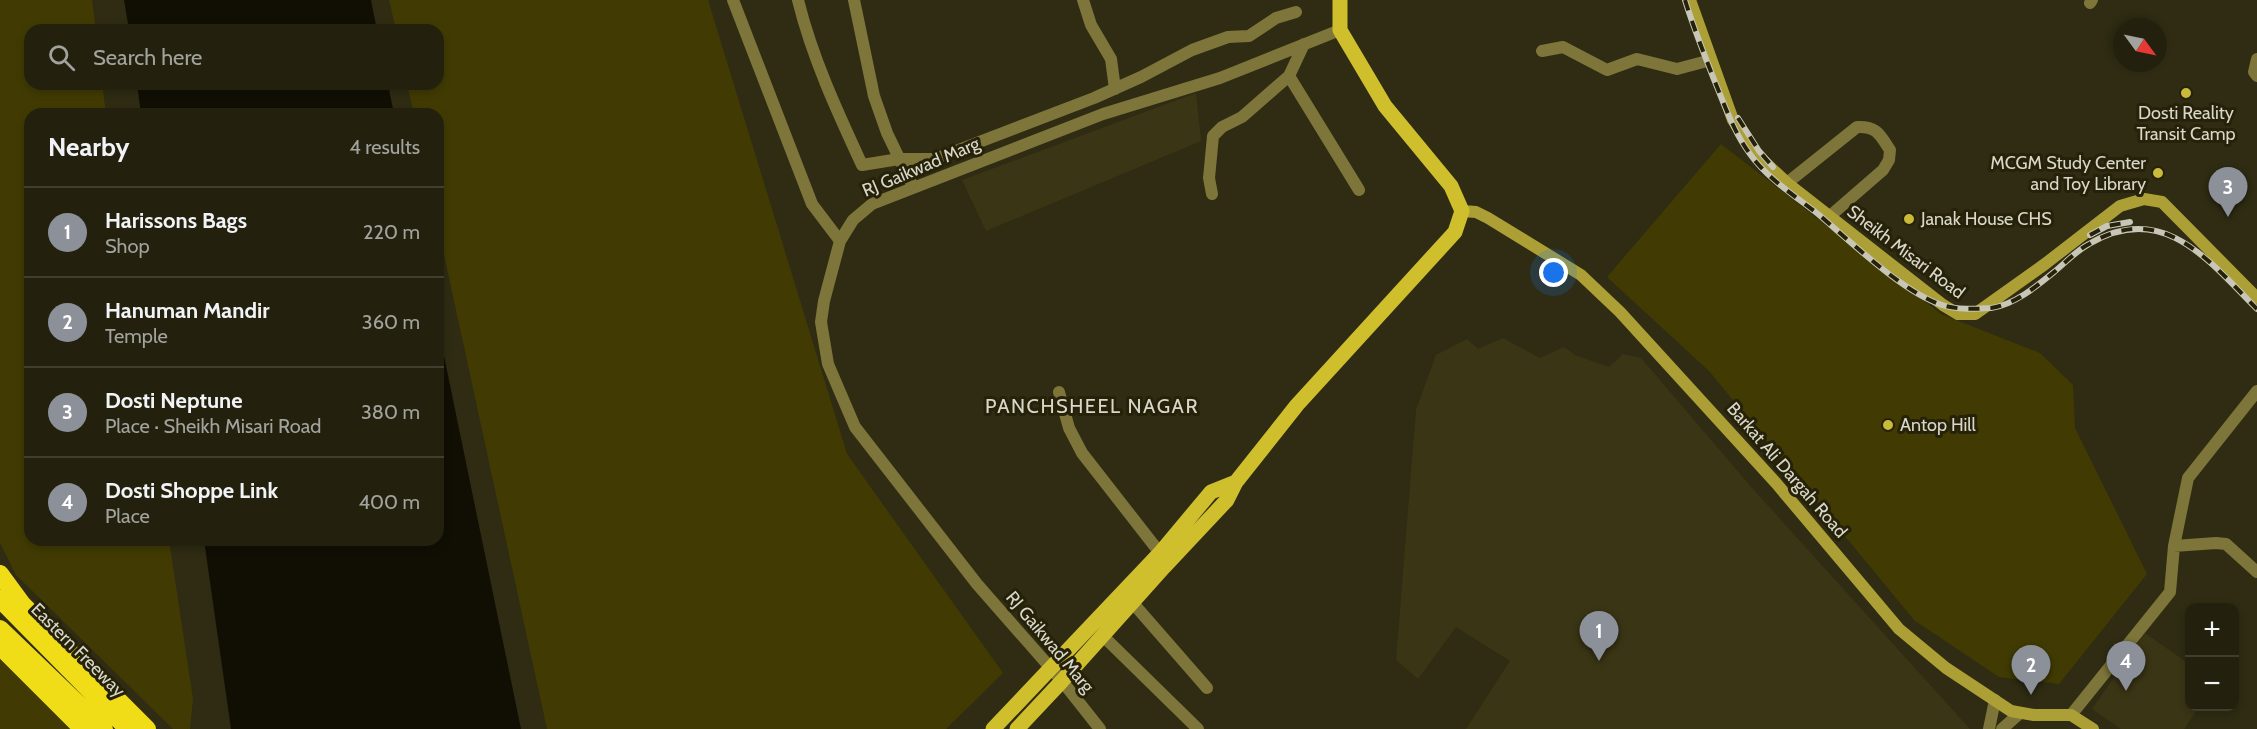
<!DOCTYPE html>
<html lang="en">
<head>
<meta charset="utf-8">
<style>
	:root { --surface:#23210e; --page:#2f2e1c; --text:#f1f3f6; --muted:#a3a39e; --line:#403e2e; --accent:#8c9099 }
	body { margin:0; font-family:Cabin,sans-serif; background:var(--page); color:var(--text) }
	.controls { position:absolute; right:18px; bottom:18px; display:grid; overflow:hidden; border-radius:12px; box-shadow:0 3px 9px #0003 }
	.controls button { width:54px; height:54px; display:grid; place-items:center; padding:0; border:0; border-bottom:2px solid var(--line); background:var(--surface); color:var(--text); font:30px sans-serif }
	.compass { position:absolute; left:2113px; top:18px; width:54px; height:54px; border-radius:50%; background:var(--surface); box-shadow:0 3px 9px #0003; rotate:123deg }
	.you { position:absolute; left:1554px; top:273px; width:21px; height:21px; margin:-15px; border:4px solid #fff; border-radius:50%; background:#1a73e8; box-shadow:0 0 0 9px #1a73e833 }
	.badge { display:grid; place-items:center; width:39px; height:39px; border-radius:50%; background:var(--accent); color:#fff; font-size:20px; font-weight:700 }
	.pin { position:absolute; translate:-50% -50px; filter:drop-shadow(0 2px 3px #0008) }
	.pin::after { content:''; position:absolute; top:32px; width:21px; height:18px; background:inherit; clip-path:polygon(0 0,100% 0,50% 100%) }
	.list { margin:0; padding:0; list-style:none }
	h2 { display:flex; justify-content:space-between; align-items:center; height:78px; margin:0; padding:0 24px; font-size:26px }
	h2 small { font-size:20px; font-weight:400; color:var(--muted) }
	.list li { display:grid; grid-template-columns:39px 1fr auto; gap:18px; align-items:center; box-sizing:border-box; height:90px; padding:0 24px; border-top:2px solid var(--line) }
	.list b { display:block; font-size:22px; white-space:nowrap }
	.list p { margin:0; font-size:20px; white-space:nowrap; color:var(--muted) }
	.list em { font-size:20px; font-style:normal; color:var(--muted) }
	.icon { flex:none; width:33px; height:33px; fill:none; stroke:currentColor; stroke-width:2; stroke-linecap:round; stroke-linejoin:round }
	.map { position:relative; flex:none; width:2257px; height:729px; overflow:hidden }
	.search { position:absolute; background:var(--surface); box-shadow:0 3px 9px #0003; left:24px; top:24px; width:420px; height:66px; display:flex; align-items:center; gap:15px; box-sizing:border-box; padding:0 21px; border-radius:18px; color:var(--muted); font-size:22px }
	.panel { position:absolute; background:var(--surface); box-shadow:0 3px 9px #0003; left:24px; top:108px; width:420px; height:438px; border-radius:18px }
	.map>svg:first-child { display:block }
	.built { fill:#3a3515 }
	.green { fill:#413b03 }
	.water { fill:#110f04 }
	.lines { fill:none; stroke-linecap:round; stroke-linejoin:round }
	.minor { stroke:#7d7539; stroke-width:12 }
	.secondary { stroke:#ac9f36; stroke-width:12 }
	.primary { stroke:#d0bf2d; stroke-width:15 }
	.motorway { stroke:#f1dc18; stroke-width:18 }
	.rail-casing { stroke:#c8c6b7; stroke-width:6 }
	.rail { stroke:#252209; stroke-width:4; stroke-dasharray:11; stroke-linecap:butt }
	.poi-dot { fill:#caba3a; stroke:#252209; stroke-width:2 }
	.labels { text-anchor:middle; stroke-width:6; stroke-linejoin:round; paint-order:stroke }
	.poi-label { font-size:18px; fill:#d9d7c9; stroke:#252209; text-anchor:start }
	.street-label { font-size:18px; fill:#d9d7c9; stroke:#252209 }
	.neighbourhood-label { font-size:20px; letter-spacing:1.5px; fill:#d9d7c9; stroke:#252209 }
</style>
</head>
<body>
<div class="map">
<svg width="2257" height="729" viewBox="0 0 2257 729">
	<rect width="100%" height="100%" fill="#2f2c13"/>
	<!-- built -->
	<path class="built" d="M 1196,93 L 1201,141 L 986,231 L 962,180 Z
		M 1503,338 L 1540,358 L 1564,347 L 1575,355 L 1609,367 L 1623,354 L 1641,358 L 1753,489 L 1970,729 L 1466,729 L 1510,661 L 1456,627 L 1418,679 L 1396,660 L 1416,410 L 1436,355 L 1467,339 L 1478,349 Z
		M 2145,633 L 2189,664 L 2190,706 L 2199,707 L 2184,729 L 2121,729 L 2092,709 Z"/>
	<!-- green -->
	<path class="green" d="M 0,0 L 92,0 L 96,30 L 30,30 L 30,84 L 102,84 L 106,114 L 30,114 L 30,540 L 169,540 L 193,699 L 190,729 L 173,729 L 16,575 L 0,543 Z
		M 389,0 L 708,0 L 847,454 L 1003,673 L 946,729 L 547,729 L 438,227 L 438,114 L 414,114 L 407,84 L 438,84 L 438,30 L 396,30 Z
		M 1721,144 L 1941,314 L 2040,353 L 2073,385 L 2075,428 L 2147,574 L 2059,684 L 1999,677 L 1914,620 L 1709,371 L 1607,277 Z
		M 0,651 L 78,729 L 0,729 Z"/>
	<!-- water -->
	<path class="water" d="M 124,0 L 371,0 L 377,30 L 129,30 Z
		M 137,84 L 388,84 L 394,114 L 141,114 Z
		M 438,327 L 521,729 L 231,729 L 204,540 L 438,540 Z"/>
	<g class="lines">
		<!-- minor -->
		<path class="minor" d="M 733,0 L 812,204 L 840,241
			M 798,0 C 812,57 837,111 862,165 L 899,159 L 935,159 L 1094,98 L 1141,77 L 1192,50 L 1228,37 L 1249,36 L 1276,18 L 1296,12
			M 854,0 L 874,96 L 887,133 L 913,187
			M 1083,0 L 1091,25 L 1111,59 L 1115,89
			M 2090,3 L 2092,0
			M 1542,51 L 1563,47 L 1607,70 L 1637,59 L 1677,69 L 1711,60
			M 2257,59 L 2254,72 L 2257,76
			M 1289,76 L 1359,190
			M 1787,183 L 1857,127 C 1877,126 1880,135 1890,150 L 1889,160 L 1883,170 L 1830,216
			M 1212,194 L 1209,178 L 1213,136 L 1222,127 L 1242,117 L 1289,76 L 1304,44
			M 1059,392 L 1069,428 L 1082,453 L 1160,553
			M 2174,546 L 2216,543 L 2226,544 L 2257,572
			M 1132,602 L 1207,688
			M 1102,635 L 1198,729
			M 2071,715 L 2170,592 L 2174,546 L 2188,478 L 2257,391
			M 1100,729 L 1062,681 L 977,584 L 855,427 L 828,364 L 821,322 L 824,301 L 840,241 L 853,220 L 872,204 L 1103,114 L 1220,78 L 1340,30
			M 1989,729 L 1995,700
			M 2002,729 L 2020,713"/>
		<!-- secondary -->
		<path class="secondary" d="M 1690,0 L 1733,120 L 1755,153 L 1787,183 L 1943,305 L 1958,314 L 1975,314 L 2045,264 L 2120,206 L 2144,199 L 2162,202 L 2257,298
			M 1462,211 L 1476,212 L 1488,218 L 1581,275 L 1620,312 L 1776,483 L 1899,629 L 1946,668 L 2011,711 L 2034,715 L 2071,715 L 2093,729"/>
		<!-- primary -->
		<path class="primary" d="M 993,729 L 1160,553 L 1211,492 L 1236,482
			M 1017,729 L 1062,681 L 1164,567 L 1227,500 L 1236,482 L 1297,405 L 1455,232 L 1462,211 L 1451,186 L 1385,106 L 1340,30 L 1340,0"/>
		<!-- motorway -->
		<path class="motorway" d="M 0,574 L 22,604 L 147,729
			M 0,599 L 128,729
			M 0,629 L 104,729
			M 0,646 L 83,729"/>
		<defs>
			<path id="rail" d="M 1685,0 C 1693,26 1703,51 1713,77 C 1724,103 1733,131 1750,154 C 1767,178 1795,196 1818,214 C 1850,241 1904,293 1942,305 C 1958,310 1975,309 1991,308 C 2014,305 2037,286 2054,272 C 2065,263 2076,251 2089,244 C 2163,200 2209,261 2257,309
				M 1738,118 L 1759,151 L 1773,167
				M 2090,235 L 2107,226 L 2130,222"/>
		</defs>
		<!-- rail casing -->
		<use href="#rail" class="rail-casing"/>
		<!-- rail -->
		<use href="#rail" class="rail"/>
	</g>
	<!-- markers -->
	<g class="poi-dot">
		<circle cx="2186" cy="93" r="6"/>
		<circle cx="2158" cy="173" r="6"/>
		<circle cx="1909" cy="219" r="6"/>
		<circle cx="1888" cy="425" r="6"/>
	</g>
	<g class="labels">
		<!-- poi labels -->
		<g class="poi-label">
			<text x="2186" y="119" text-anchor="middle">Dosti Reality<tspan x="2186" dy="21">Transit Camp</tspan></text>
			<text x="2146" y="169" text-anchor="end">MCGM Study Center<tspan x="2146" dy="21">and Toy Library</tspan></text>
			<text x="1921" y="225">Janak House CHS</text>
			<text x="1900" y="431">Antop Hill</text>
		</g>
		<!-- street labels -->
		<g class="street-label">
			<text transform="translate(921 167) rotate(-23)" y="6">RJ Gaikwad Marg</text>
			<text transform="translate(1906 252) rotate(37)" y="6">Sheikh Misari Road</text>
			<text transform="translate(1787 470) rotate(49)" y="6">Barkat Ali Dargah Road</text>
			<text transform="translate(1050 642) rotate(50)" y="6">RJ Gaikwad Marg</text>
			<text transform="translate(78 650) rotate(45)" y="6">Eastern Freeway</text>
		</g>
		<!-- neighbourhood labels -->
		<g class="neighbourhood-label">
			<text x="1092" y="413">PANCHSHEEL NAGAR</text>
		</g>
	</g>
</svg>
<div class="controls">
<button>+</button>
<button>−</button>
</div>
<svg class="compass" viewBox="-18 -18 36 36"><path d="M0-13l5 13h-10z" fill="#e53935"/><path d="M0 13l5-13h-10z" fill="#a3a39e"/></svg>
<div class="you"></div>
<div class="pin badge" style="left:1599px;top:661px">1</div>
<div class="pin badge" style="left:2031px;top:695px">2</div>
<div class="pin badge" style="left:2228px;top:217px">3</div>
<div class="pin badge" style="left:2126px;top:691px">4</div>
<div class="search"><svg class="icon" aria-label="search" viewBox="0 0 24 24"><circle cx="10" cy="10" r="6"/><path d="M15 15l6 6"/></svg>Search here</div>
<section class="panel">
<h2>Nearby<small>4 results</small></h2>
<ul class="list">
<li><span class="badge">1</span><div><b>Harissons Bags</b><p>Shop</p></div><em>220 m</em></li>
<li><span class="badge">2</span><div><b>Hanuman Mandir</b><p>Temple</p></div><em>360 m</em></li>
<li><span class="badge">3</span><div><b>Dosti Neptune</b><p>Place · Sheikh Misari Road</p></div><em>380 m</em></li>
<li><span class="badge">4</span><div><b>Dosti Shoppe Link</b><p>Place</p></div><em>400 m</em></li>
</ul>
</section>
</div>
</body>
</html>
